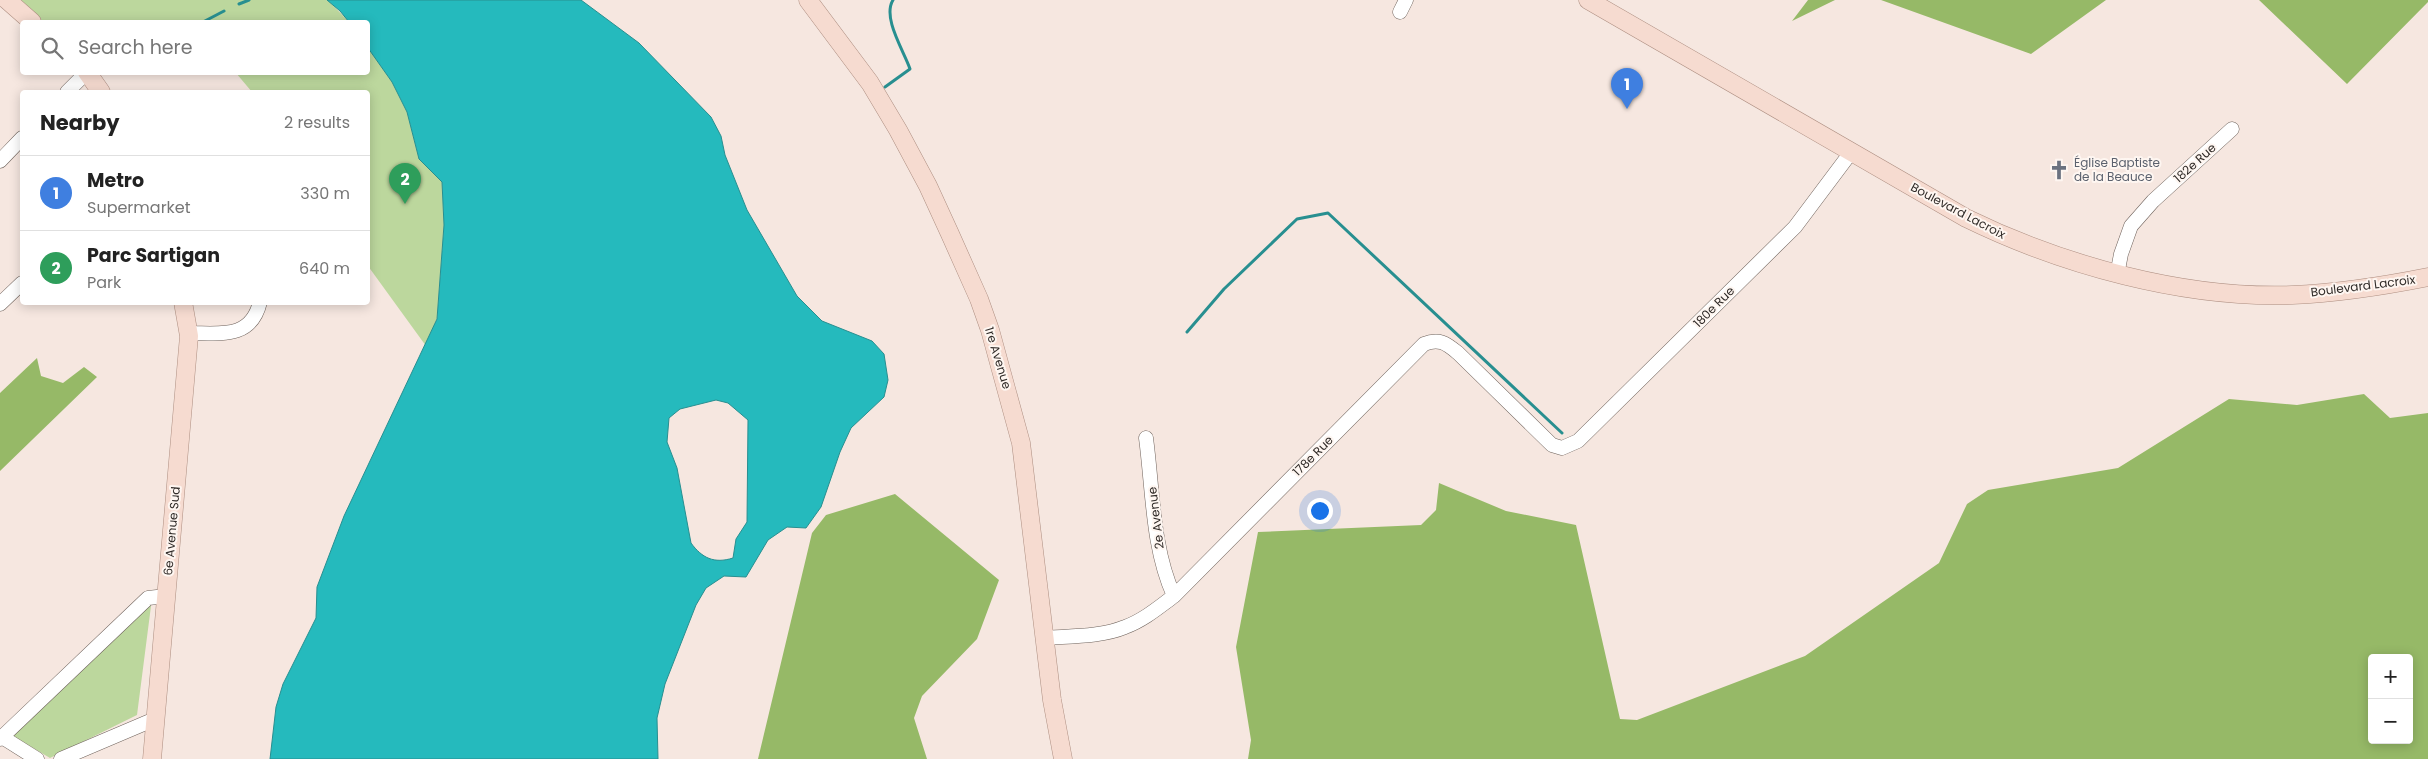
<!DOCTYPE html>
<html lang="en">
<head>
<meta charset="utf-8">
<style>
	:root { --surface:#fff; --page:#f6f6f6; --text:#222; --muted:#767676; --line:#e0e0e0; --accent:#0f766e }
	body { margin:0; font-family:Poppins,sans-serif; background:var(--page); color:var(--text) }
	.controls { position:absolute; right:15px; bottom:15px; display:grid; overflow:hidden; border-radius:5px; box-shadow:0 2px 12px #0003 }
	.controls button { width:45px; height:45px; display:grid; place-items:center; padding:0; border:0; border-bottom:1px solid var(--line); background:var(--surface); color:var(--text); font:25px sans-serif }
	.you { position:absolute; left:1319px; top:510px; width:18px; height:18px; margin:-12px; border:4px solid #fff; border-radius:50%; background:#1a73e8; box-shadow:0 0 0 8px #1a73e833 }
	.badge { display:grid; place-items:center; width:32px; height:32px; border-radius:50%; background:var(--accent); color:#fff; font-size:16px; font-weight:700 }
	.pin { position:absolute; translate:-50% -41px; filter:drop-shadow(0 1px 2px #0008) }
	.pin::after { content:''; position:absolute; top:26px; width:18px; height:15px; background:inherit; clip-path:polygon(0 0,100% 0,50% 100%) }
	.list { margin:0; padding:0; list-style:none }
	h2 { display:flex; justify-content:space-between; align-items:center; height:65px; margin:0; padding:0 20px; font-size:21px }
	h2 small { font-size:16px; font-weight:400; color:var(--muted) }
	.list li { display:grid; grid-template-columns:32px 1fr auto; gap:15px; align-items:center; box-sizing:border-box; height:75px; padding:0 20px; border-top:1px solid var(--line) }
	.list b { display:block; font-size:19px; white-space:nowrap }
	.list p { margin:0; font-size:16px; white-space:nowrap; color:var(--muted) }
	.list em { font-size:16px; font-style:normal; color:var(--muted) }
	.icon { flex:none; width:28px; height:28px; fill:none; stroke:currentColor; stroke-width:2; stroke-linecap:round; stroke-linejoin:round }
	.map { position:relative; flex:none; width:2428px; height:759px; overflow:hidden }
	.search { position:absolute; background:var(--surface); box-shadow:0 2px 12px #0003; left:20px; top:20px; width:350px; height:55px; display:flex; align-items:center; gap:12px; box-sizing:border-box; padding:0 18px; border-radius:5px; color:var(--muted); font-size:19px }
	.panel { position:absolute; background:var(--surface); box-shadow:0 2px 12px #0003; left:20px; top:90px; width:350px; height:215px; border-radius:5px }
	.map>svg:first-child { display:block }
	.green { fill:#bcd79d }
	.forest { fill:#96b967; fill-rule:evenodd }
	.water { fill:#25babd; stroke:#288f90; fill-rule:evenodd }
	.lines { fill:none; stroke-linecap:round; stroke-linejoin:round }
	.stream { stroke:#288f90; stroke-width:3 }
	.minor-casing { stroke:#6e625b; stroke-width:15 }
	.major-casing { stroke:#ad8e81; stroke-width:19 }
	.minor { stroke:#fff; stroke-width:14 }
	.major { stroke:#f6dbd0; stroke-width:18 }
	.labels { text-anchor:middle; stroke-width:4; stroke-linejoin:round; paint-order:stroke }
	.worship-label { font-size:12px; fill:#5b616d; stroke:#fef6f1; text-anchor:start }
	.street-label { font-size:12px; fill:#302b28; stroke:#fef6f1 }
</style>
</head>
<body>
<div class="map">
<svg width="2428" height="759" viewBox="0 0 2428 759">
	<rect width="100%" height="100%" fill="#f6e7e0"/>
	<!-- green -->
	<path class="green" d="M 7,0 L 328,0 L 349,22 L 32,22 Z
		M 368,48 L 392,82 L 407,112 L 419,159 L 442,182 L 444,225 L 437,318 L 426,346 L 368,266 L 368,92 L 252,92 L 236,73 L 368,72 Z
		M 148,604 L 151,606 L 137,715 L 50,758 L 11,735 Z"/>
	<!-- forest -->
	<path class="forest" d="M 1808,0 L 1835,0 L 1792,21 Z
		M 1881,0 L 2106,0 L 2031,54 Z
		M 2259,0 L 2428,0 L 2428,2 L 2347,84 Z
		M 37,358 L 41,376 L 63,383 L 84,367 L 97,377 L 0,471 L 0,393 Z
		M 2364,394 L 2390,418 L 2428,413 L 2428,759 L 1248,759 L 1251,740 L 1236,647 L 1258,532 L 1421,525 L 1436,510 L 1439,483 L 1506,511 L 1576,525 L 1620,719 L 1637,720 L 1805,656 L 1939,563 L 1967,504 L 1988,490 L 2118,468 L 2229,399 L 2297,405 ZM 2372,658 L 2409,658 L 2409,740 L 2372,740 Z
		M 895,494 L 999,580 L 977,639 L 922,696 L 914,718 L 927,759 L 758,759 L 812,533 L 826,515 Z"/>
	<!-- water -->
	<path class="water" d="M 327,0 L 581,0 L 639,43 L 711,117 L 721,136 L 725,155 L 747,210 L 797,296 L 822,321 L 872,341 L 884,354 L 888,380 L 884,397 L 851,428 L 840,452 L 821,507 L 806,528 L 787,527 L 768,540 L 746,577 L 724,576 L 706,588 L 696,605 L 665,684 L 657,718 L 658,759 L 270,759 L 276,707 L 283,684 L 316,618 L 317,587 L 344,516 L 437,319 L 444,225 L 442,182 L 419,159 L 407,112 L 392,82 L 368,48 L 368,22 L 349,22 L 340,11 ZM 716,400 L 728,403 L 748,420 L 747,522 L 736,539 L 733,558 C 714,564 702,558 691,543 L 677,468 L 667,442 L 669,418 L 680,409 Z"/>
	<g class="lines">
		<!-- stream -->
		<path class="stream" d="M 239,4 L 249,0
			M 203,22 L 224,11
			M 885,87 L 910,69 C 904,51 882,18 893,0
			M 1187,332 L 1224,289 L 1297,219 L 1328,213 L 1562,433"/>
		<defs>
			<path id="minor" d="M 1400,12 L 1406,0
				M 67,92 L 87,72
				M 0,161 L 22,138
				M 2117,275 L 2121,254 L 2131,226 L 2153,201 L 2232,129
				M 0,304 L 22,283
				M 189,333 C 219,333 251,340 260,302
				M 1146,438 C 1153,490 1152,548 1174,596
				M 1044,638 C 1070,636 1101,637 1125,627 C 1144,620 1159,607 1174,596 L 1424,344 C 1439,338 1446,343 1458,353 L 1552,445 L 1562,448 L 1578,441 L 1795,227 L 1852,151
				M 2,737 L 37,759
				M 0,739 L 148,598 L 166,596
				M 61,759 L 155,719"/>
			<path id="major" d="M 7,0 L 32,22
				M 808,0 L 870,83 L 898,130 L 928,186 L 950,234 L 979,299 L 990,330 L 1021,443 L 1052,700 L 1063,759
				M 1588,0 L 1966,218 C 2062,265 2184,299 2292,295 C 2338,293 2383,286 2428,277
				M 87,72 L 101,92
				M 152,759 L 189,336 L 183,302"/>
		</defs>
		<!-- minor casing -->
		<use href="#minor" class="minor-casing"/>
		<!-- major casing -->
		<use href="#major" class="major-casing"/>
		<!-- minor -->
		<use href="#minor" class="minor"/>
		<!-- major -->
		<use href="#major" class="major"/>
	</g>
	<!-- icons -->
	<defs>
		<symbol id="church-bare" viewBox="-9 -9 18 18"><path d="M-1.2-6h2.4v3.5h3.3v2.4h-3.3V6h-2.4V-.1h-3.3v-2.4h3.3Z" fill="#6b7280" stroke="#fef6f1" stroke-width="2.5" paint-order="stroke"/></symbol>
	</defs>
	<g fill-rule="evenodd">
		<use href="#church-bare" x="2045" y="156" width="28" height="28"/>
	</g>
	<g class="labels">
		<!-- worship labels -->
		<g class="worship-label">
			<text x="2074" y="167">Église Baptiste<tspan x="2074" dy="14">de la Beauce</tspan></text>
		</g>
		<!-- street labels -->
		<g class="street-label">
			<text transform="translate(2195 163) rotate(-42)" y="4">182e Rue</text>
			<text transform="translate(1958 211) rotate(28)" y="4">Boulevard Lacroix</text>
			<text transform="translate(2363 286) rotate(-7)" y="4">Boulevard Lacroix</text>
			<text transform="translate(1714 307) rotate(-45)" y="4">180e Rue</text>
			<text transform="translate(998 358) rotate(73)" y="4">1re Avenue</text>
			<text transform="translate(1313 456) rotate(-45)" y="4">178e Rue</text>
			<text transform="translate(1156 518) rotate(-97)" y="4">2e Avenue</text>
			<text transform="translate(172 531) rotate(-85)" y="4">6e Avenue Sud</text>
		</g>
	</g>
</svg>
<div class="controls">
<button>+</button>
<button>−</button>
</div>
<div class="you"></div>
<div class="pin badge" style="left:1627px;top:109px;background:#3f7fe0">1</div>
<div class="pin badge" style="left:405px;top:204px;background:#2e9e5b">2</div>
<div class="search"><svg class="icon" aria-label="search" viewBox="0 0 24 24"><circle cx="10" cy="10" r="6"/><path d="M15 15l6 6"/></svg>Search here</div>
<section class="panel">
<h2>Nearby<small>2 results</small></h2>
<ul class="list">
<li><span class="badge" style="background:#3f7fe0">1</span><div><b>Metro</b><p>Supermarket</p></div><em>330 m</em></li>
<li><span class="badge" style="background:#2e9e5b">2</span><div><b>Parc Sartigan</b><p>Park</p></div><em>640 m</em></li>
</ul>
</section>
</div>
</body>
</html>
